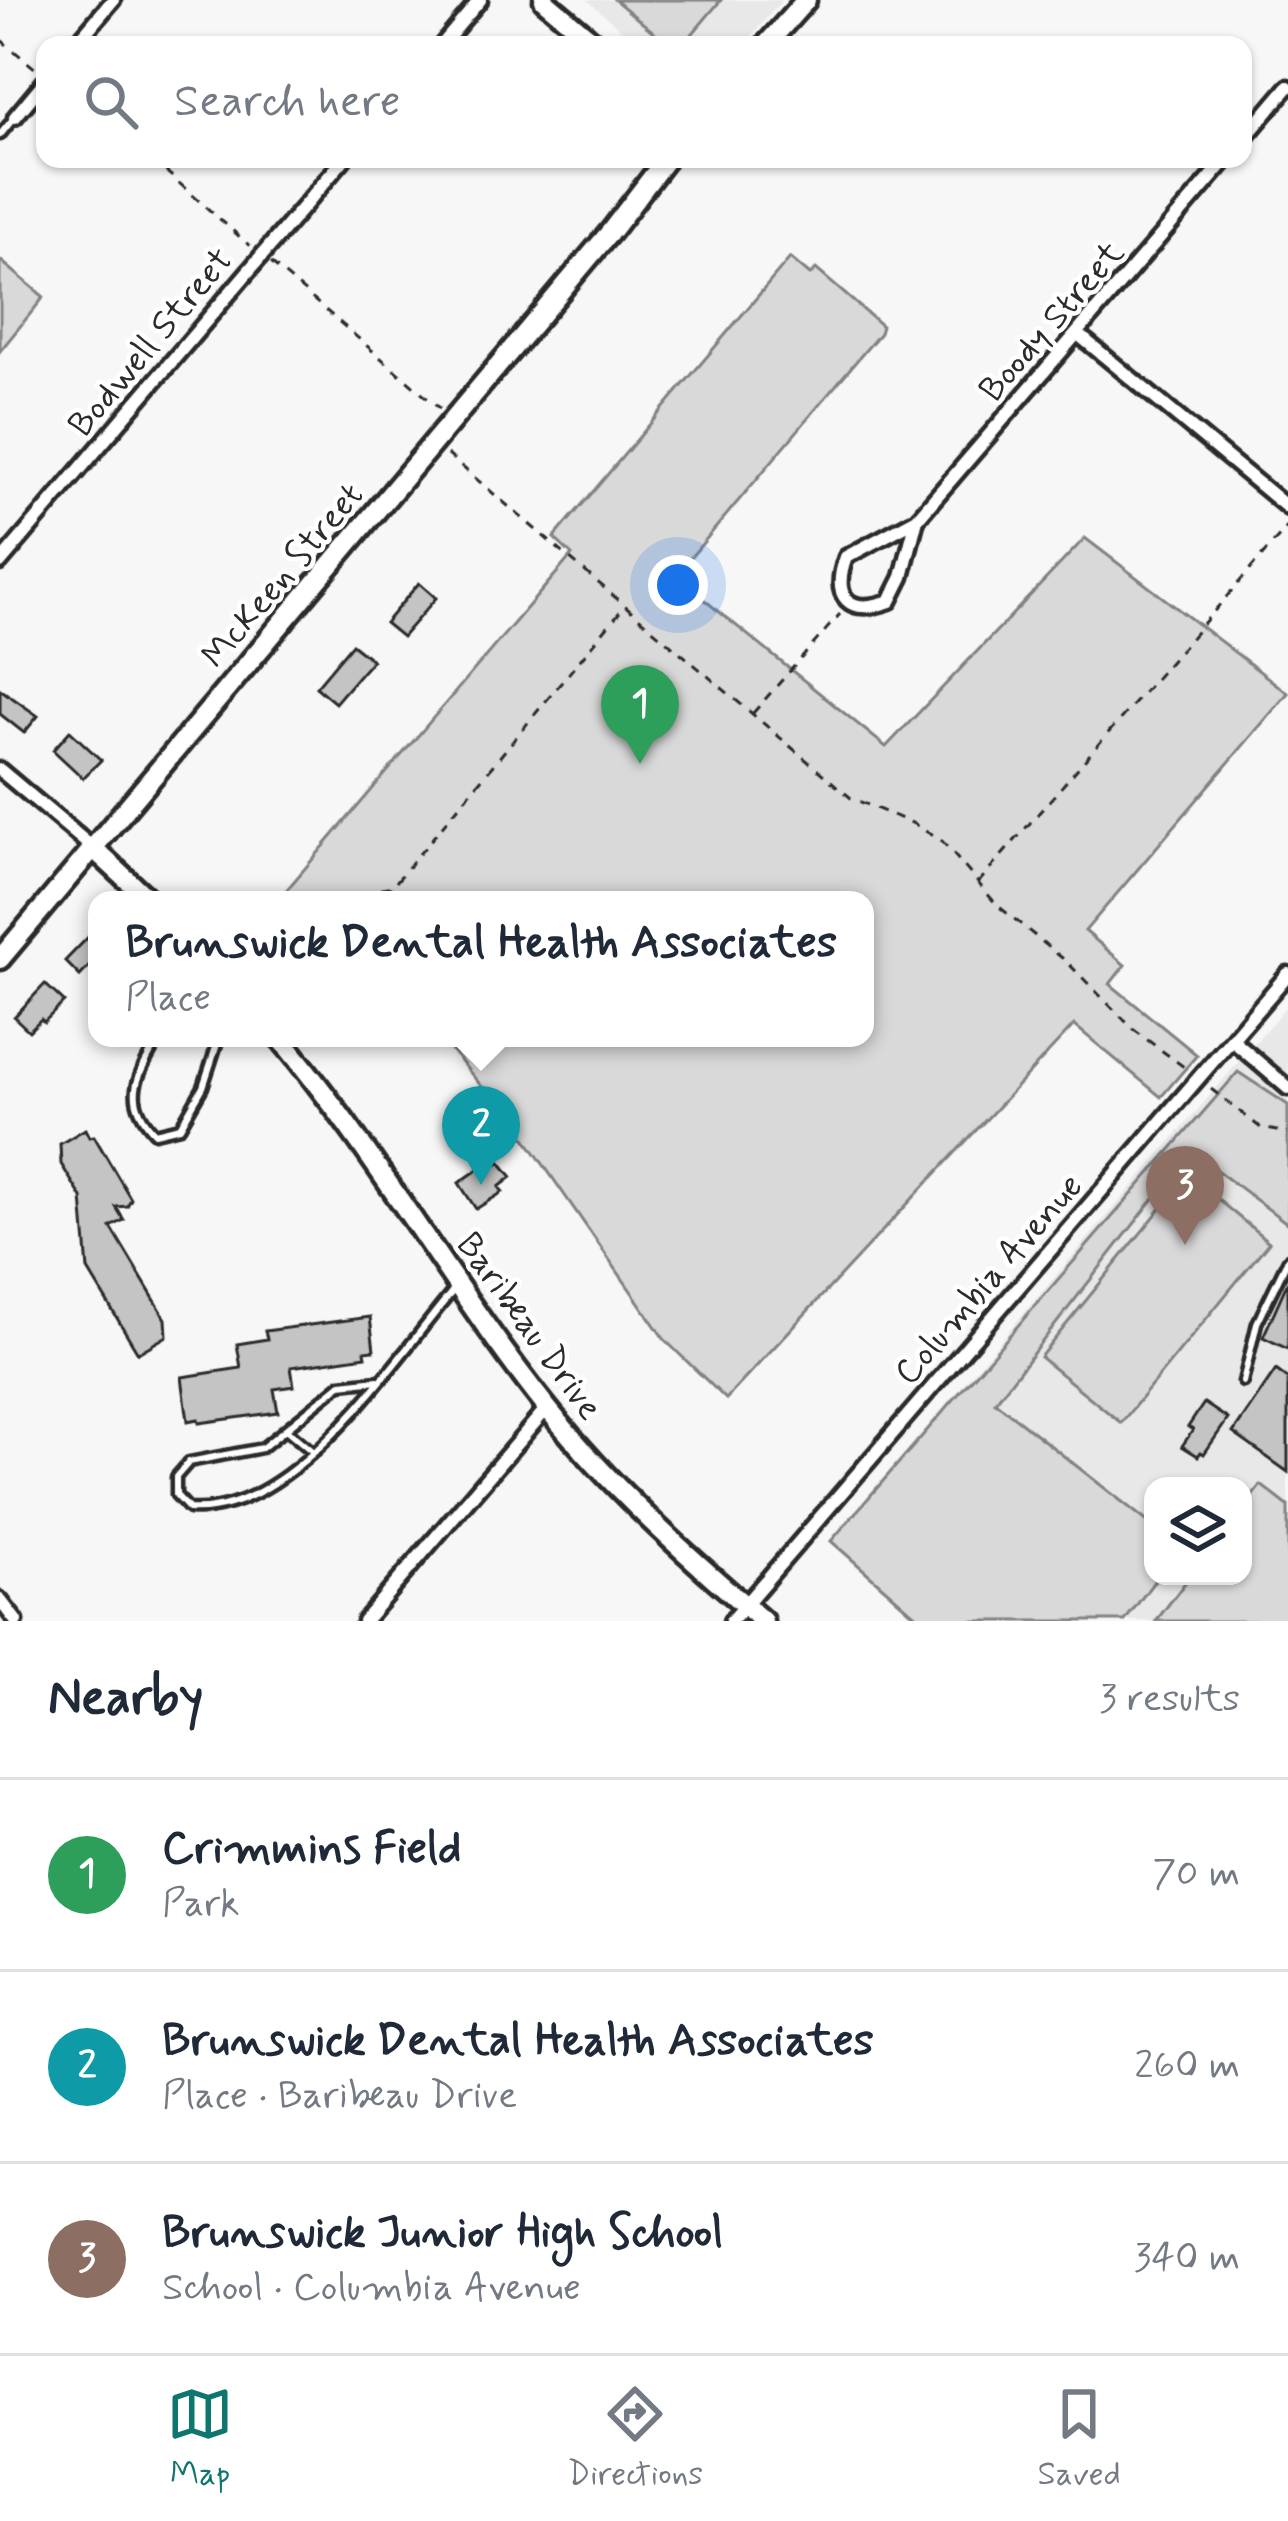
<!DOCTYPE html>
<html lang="en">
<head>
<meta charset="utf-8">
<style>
	:root { --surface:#fff; --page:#f6f6f7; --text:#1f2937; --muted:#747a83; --line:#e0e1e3; --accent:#0f766e }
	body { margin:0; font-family:Mynerve,sans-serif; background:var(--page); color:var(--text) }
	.controls { position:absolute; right:36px; bottom:36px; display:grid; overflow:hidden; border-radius:24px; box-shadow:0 3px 9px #0004 }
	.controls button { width:108px; height:108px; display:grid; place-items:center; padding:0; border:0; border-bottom:3px solid var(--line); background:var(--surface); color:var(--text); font:60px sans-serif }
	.you { position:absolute; left:678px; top:585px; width:42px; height:42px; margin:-30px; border:9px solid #fff; border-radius:50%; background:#1a73e8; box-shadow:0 0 0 18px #1a73e833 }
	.badge { display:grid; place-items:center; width:78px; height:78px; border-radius:50%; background:var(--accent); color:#fff; font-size:39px; font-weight:700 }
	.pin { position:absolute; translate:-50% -99px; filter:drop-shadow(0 3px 6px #0008) }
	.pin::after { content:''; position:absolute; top:63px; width:42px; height:36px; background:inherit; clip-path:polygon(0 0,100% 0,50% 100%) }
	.popup { position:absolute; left:88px; top:891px; width:786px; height:156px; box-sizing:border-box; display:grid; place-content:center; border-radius:24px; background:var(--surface); filter:drop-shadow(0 3px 9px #0005); font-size:39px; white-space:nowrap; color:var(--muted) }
	.popup b { font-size:45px; color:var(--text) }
	.popup::after { content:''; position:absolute; left:50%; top:100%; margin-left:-24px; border:24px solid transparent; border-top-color:var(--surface) }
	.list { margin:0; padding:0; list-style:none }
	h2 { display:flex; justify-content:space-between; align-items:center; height:156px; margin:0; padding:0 48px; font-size:51px }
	h2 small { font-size:39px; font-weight:400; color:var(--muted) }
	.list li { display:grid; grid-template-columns:78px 1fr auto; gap:36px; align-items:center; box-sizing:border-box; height:192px; padding:0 48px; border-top:3px solid var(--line) }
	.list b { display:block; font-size:45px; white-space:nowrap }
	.list p { margin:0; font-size:39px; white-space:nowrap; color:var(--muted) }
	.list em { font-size:39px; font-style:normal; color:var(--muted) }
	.icon { flex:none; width:66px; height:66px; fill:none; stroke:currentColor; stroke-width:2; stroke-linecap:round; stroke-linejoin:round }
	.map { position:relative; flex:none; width:1288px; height:1621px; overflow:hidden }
	.search { position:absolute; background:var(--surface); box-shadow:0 3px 9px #0004; left:36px; right:36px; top:36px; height:132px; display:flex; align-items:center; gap:30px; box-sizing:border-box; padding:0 42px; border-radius:24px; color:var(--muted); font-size:45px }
	.sheet { height:732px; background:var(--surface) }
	nav { display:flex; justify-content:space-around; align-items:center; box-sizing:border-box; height:168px; border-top:3px solid var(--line); background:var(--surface); font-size:33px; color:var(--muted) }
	nav a { display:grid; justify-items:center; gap:6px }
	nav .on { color:var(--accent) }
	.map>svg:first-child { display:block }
	.built { fill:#e8e8e8; fill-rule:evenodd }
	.green { fill:#d9d9d9; stroke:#828282; stroke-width:3 }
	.building { fill:#c4c4c4; stroke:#2b2b2b; stroke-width:3 }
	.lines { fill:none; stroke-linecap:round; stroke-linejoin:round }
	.lane-casing { stroke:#2b2b2b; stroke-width:15 }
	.street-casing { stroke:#2b2b2b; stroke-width:21 }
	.secondary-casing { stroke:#2b2b2b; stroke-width:27 }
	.path { stroke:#2b2b2b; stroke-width:3; stroke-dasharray:9 9; stroke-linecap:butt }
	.lane { stroke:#fff; stroke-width:6 }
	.street { stroke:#fff; stroke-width:12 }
	.secondary { stroke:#fff; stroke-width:18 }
	.labels { text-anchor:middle; stroke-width:9; stroke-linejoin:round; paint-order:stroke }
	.street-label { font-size:36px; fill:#2b2b2b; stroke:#fff }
</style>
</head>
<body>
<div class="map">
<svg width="1288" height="1621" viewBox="0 0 1288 1621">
	<rect width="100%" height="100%" fill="#f7f7f7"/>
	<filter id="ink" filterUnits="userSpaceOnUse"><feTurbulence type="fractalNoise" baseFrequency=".00833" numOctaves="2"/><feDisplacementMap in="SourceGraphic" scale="24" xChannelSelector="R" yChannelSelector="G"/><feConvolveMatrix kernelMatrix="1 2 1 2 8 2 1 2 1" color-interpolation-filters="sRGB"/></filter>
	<g filter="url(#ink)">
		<!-- built -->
		<path class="built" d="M 587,0 L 782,0 L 744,45 L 639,45 Z
			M 1288,1004 L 1288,1621 L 941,1621 L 837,1532 ZM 1153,1486 L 1243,1486 L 1243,1576 L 1153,1576 Z"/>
		<!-- green -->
		<path class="green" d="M 615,0 L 721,0 L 683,45 L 669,45 Z
			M 790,258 L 810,275 L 816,269 L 882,326 L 880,333 L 675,576 L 886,747 L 1085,538 L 1288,693 L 1085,931 L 1125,965 L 1110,984 L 1197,1055 L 1161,1097 L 1074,1025 L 726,1399 L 665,1340 L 525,1138 L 441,1038 L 865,1038 L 865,900 L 278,900 L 572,555 L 554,538 Z
			M 0,260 L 44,297 L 0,351 Z
			M 1238,1072 L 1288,1105 L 1288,1224 L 1191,1151 L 995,1402 L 1153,1526 L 1153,1576 L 1158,1576 L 1125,1621 L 922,1621 L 831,1541 Z
			M 1188,1175 L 1269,1242 L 1121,1423 L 1040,1357 Z
			M 1261,1485 L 1288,1506 L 1288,1621 L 1156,1621 L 1190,1576 L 1243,1576 L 1243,1508 Z"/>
		<!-- building -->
		<path class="building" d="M 419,583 L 436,598 L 402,637 L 385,623 Z
			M 352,644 L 372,660 L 335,703 L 316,687 Z
			M 0,689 L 38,716 L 24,733 L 0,714 Z
			M 70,731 L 101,760 L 83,778 L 53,750 Z
			M 97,928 L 97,958 L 80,976 L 65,961 Z
			M 45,984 L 64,1002 L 44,1022 L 41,1019 L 29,1031 L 14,1017 Z
			M 85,1129 L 89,1137 L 94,1136 L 131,1199 L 127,1206 L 116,1207 L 124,1220 L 111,1227 L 166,1319 L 167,1336 L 138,1353 L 88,1270 L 82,1198 L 61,1164 L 60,1144 Z
			M 500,1162 L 512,1177 L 499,1187 L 503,1192 L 476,1209 L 459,1183 L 483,1166 L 487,1170 Z
			M 1288,1281 L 1288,1349 L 1263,1337 Z
			M 370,1317 L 374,1350 L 365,1351 L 366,1356 L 291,1367 L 294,1386 L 274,1389 L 278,1412 L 199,1423 L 198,1419 L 188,1421 L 182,1377 L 241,1368 L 237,1344 L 267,1339 L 265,1331 Z
			M 1276,1370 L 1288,1379 L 1288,1472 L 1233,1433 Z
			M 1204,1403 L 1228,1419 L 1204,1454 L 1201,1452 L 1198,1456 L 1182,1446 L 1193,1430 L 1188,1427 Z"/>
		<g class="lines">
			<defs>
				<path id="lane" d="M 0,135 L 13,119
					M 378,900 L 387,893
					M 159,1038 C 138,1076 121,1098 155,1133 L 180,1127 L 203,1087 L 219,1038
					M 378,1380 L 341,1384 L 262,1448 L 189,1462 L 176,1477 L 176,1495 L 189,1509 C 293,1518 395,1359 456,1287
					M 1243,1382 L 1257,1323 L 1288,1259
					M 288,1431 L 313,1452"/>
				<path id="street" d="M 75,45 L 113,0
					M 442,45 L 480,0
					M 15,117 L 45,81
					M 1243,140 L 1288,87
					M 1079,335 L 1288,508
					M 917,519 L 902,577 L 890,601 C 849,616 831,598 846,557 L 917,519 L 1227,159
					M 0,563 L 344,159
					M 0,770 L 94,849
					M 1232,1040 L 1288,1088
					M 0,1600 L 16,1621
					M 364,1621 L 547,1408
					M 731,1621 L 1288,974"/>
				<path id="secondary" d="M 544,0 L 597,45
					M 766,45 L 806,0
					M 94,849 L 149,900
					M 0,959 L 611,231 L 666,159
					M 280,1038 C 378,1155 453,1290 548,1409 C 611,1488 686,1555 763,1621"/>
			</defs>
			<!-- lane casing -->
			<use href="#lane" class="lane-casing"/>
			<!-- street casing -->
			<use href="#street" class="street-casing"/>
			<!-- secondary casing -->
			<use href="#secondary" class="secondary-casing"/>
			<!-- path -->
			<path class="path" d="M 0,39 L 37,70
				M 152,159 L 250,246
				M 271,263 L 440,409
				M 447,454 L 851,798 L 912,823 L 942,841 L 997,905 L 1067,962 L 1134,1030 L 1184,1067
				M 753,713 L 840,614
				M 396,882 L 623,608
				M 978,883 L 1288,526
				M 1211,1089 L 1261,1128 L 1288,1133"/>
			<!-- lane -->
			<use href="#lane" class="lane"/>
			<!-- street -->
			<use href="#street" class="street"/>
			<!-- secondary -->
			<use href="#secondary" class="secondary"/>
		</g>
	</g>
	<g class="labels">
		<!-- street labels -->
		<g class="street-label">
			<text transform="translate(1050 320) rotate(-49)" y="13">Boody Street</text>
			<text transform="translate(149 341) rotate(-50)" y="13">Bodwell Street</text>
			<text transform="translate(281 574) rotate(-50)" y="13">McKeen Street</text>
			<text transform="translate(987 1278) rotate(-49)" y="13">Columbia Avenue</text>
			<text transform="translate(531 1325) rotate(54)" y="13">Baribeau Drive</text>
		</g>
	</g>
</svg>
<div class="controls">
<button><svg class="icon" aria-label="layers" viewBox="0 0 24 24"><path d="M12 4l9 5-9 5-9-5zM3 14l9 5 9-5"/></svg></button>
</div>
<div class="you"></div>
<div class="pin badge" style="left:640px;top:764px;background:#2e9e5b">1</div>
<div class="pin badge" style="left:481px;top:1185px;background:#0f9aa8">2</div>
<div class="popup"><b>Brunswick Dental Health Associates</b>Place</div>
<div class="pin badge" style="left:1185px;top:1245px;background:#8d6e63">3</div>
<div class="search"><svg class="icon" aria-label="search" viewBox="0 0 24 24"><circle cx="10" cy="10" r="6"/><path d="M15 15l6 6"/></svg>Search here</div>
</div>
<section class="sheet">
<h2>Nearby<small>3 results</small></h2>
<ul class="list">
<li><span class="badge" style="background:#2e9e5b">1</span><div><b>Crimmins Field</b><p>Park</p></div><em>70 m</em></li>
<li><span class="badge" style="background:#0f9aa8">2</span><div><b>Brunswick Dental Health Associates</b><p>Place · Baribeau Drive</p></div><em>260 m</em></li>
<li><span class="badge" style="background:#8d6e63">3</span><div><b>Brunswick Junior High School</b><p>School · Columbia Avenue</p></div><em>340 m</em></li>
</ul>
</section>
<nav>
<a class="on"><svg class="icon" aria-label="map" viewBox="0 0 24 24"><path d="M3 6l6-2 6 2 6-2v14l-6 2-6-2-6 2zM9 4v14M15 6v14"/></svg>Map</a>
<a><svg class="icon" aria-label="directions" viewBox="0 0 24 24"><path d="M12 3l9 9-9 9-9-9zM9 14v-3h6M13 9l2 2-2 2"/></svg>Directions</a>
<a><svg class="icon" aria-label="saved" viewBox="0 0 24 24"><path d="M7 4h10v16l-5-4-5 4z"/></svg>Saved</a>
</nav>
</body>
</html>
